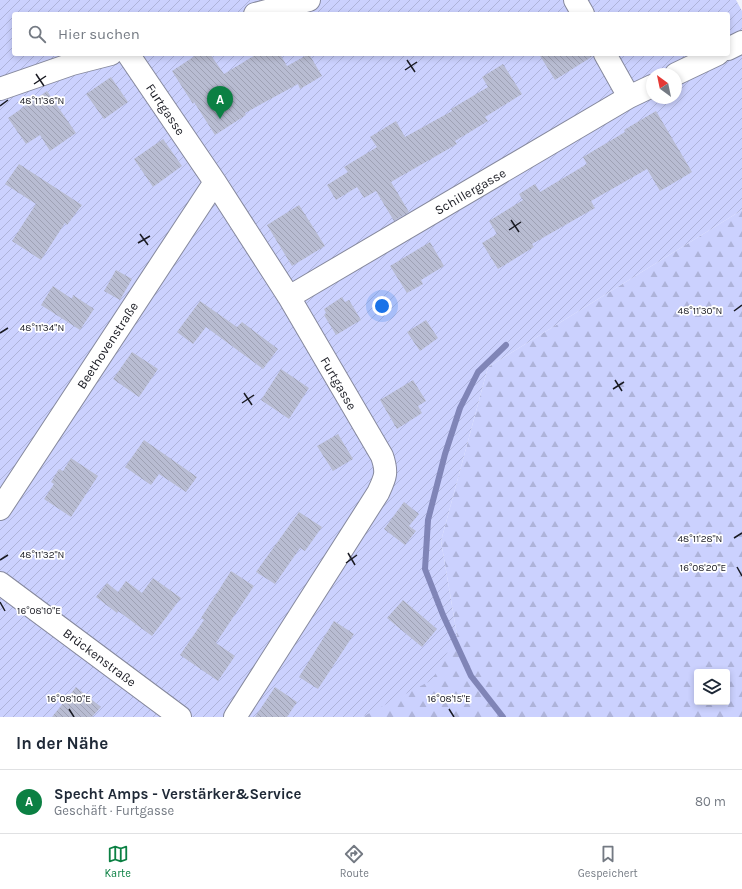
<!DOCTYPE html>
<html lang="de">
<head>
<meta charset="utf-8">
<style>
	:root { --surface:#fff; --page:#f6f6f7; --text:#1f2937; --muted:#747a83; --line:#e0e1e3; --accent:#0b8043 }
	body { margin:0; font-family:Karla,sans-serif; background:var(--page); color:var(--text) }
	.controls { position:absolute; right:12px; bottom:12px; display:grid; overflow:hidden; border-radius:4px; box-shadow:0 2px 6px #0003 }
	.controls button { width:36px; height:36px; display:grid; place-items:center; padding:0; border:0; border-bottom:1px solid var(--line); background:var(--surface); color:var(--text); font:20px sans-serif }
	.compass { position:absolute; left:646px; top:68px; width:36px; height:36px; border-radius:50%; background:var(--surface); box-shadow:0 2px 6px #0003; rotate:327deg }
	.you { position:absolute; left:382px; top:306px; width:14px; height:14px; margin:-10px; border:3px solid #fff; border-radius:50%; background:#1a73e8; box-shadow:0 0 0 6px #1a73e833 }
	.badge { display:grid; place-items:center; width:26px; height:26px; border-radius:50%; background:var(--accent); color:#fff; font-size:13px; font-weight:700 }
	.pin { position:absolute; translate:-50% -33px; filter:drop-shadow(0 1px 2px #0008) }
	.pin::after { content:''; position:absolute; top:21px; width:14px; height:12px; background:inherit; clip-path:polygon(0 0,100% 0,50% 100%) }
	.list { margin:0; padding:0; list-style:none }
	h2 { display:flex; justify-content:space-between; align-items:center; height:52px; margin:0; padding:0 16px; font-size:17px }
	h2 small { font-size:13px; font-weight:400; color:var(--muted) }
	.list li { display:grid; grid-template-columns:26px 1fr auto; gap:12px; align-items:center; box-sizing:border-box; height:64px; padding:0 16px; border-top:1px solid var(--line) }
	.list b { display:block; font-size:15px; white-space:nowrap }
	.list p { margin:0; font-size:13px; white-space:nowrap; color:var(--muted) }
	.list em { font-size:13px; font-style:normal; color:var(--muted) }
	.icon { flex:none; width:22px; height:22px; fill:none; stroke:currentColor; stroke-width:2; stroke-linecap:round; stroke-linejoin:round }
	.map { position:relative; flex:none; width:742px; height:717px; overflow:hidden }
	.search { position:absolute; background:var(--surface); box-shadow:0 2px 6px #0003; left:12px; right:12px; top:12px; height:44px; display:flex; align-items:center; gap:10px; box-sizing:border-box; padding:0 14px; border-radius:4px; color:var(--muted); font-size:15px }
	.sheet { height:116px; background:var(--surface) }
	nav { display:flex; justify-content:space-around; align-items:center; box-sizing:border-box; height:56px; border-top:1px solid var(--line); background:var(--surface); font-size:11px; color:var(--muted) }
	nav a { display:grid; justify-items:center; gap:2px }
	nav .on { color:var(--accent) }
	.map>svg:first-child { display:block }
	.forest { fill:url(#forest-firs); fill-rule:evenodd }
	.garden { fill:url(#garden-furrows); fill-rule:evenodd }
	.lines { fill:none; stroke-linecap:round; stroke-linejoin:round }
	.stream { stroke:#8085b7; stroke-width:6 }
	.building { fill:url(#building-back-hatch) }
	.minor-casing { stroke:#86899d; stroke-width:24 }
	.minor { stroke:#fff; stroke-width:22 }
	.ticks { fill:none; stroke:#191a22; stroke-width:1.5 }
	.labels { text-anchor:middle; stroke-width:3.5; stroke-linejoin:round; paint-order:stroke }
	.street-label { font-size:13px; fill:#191a22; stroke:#fff }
	.ticks-label { font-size:10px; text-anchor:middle; fill:#191a22; stroke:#fff; stroke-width:3.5; stroke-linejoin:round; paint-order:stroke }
</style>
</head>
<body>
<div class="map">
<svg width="742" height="717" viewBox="0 0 742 717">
	<defs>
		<pattern id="forest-firs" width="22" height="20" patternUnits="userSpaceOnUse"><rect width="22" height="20" fill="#cbd1fe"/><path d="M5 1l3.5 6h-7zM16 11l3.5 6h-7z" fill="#aeb3d9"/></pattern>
		<pattern id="garden-furrows" width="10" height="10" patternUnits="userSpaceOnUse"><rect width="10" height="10" fill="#cbd1fe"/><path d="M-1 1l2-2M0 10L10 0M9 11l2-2" fill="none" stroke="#aeb3d9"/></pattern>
		<pattern id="building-back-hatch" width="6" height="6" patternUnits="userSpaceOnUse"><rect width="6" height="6" fill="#b8bcd2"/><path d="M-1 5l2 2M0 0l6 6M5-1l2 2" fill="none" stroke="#9ea1b4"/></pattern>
	</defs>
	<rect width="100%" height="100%" fill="#f1f3fc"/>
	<!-- forest -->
	<path class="forest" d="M 742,210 L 742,717 L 362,717 L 375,709 L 457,635 L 441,541 L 488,367 ZM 697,672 L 727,672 L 727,702 L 697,702 Z"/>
	<!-- garden -->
	<path class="garden" d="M 0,0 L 736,0 L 742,11 L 742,210 L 488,367 L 441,541 L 457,635 L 432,680 L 362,717 L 0,717 ZM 14,14 L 728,14 L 728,54 L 14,54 ZM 652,74 L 676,74 L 676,98 L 652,98 Z"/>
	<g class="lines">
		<!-- stream -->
		<path class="stream" d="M 503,717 L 471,676 L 443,615 L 425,569 L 428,520 L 445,454 L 460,408 L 478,372 L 506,345"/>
	</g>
	<!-- building -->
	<path class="building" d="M 198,54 L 210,54 L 224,74 L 257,54 L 280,54 L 287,66 L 309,54 L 322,76 L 300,89 L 298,84 L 245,113 L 246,115 L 215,135 L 194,102 L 193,104 L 172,71 Z
		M 539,54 L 593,54 L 593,56 L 555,80 Z
		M 503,64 L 522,94 L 485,117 L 488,121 L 455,141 L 457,144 L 391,182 L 409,212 L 394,221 L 376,191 L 364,198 L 357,187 L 336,200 L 327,185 L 348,172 L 344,167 L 377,147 L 370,137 L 396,121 L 405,137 L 452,111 L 451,109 L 488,87 L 482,77 Z
		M 111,77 L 128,102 L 104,119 L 86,94 Z
		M 47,91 L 76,133 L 50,151 L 40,135 L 26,144 L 8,118 Z
		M 656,111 L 692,172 L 660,191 L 647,169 L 591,201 L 595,208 L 532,244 L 534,247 L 498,269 L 482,243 L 497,234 L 489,221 L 523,200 L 519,194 L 535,184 L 540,192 L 587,164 L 583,157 L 625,132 L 624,130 Z
		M 163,139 L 182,166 L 153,187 L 134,159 Z
		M 19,164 L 82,205 L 67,225 L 65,223 L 41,260 L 12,241 L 36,204 L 5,184 Z
		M 299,205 L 325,246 L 292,266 L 267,225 Z
		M 430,242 L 444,266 L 421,280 L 423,284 L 407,293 L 390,266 Z
		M 116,270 L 132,279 L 120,300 L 104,291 Z
		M 53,286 L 72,299 L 73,295 L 94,309 L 80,330 L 41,305 Z
		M 342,297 L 345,302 L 349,300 L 361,320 L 336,335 L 324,315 L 326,313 L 324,309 Z
		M 200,301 L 237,327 L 242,322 L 278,349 L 263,369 L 206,327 L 193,344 L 177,332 Z
		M 426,320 L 438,338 L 420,351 L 407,332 Z
		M 132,352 L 158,369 L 139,397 L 113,379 Z
		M 281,369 L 309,388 L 289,419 L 261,400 Z
		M 413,380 L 426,401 L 418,406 L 422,413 L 397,429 L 380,400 Z
		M 338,434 L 353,459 L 333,471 L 317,446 Z
		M 144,440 L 197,477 L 186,492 L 159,474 L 151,485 L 125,467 Z
		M 71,458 L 98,476 L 71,517 L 44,499 L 54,484 L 51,482 L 59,469 L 63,471 Z
		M 404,502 L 419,514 L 409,526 L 416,531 L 405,545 L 384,529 Z
		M 299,512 L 322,527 L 305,551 L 300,548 L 275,584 L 256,572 Z
		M 231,571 L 254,586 L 216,643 L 235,656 L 218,681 L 180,655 L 204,620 L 201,618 Z
		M 153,578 L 181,598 L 152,636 L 118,611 L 117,613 L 96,597 L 107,583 L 118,592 L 126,581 L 142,593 Z
		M 403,600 L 437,629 L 422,647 L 387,618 Z
		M 334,621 L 354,634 L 318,689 L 299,677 Z
		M 76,687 L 101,707 L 92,717 L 52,717 Z
		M 275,687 L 297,702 L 287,717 L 255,717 Z"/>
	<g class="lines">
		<defs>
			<path id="minor" d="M 575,0 L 583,14
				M 255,14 L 309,0
				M 728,49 L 742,42
				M 128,54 L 215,182 L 289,297 L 382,456 C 388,473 385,478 378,493 L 235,717
				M 605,54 L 629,97
				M 676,74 L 718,54
				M 0,89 L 72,64 L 111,54
				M 289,297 L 629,97 L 652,86
				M 0,509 L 215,182
				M 0,583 L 180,717"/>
		</defs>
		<!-- minor casing -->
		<use href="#minor" class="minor-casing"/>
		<!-- minor -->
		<use href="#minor" class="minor"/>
	</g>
	<!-- ticks -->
	<path class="ticks" d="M 407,60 L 415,72M 405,70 L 417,62M 36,74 L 44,86M 34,84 L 46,76M 0,106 L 8,100M 511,220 L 519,232M 509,230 L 521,222M 140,234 L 148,245M 138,243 L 150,236M 734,311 L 742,305M 0,333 L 8,328M 615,380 L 622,391M 613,389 L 624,382M 244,393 L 252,405M 242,403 L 254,395M 734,538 L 742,533M 348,553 L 355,565M 0,560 L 8,555M 346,563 L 357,555M 737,567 L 742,576M 0,602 L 5,611M 69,709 L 74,717M 449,709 L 454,717"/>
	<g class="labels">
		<!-- street labels -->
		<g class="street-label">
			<text transform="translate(166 109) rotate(56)" y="5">Furtgasse</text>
			<text transform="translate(470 191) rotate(-30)" y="5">Schillergasse</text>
			<text transform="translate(107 345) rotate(-57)" y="5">Beethovenstraße</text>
			<text transform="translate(339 383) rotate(60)" y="5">Furtgasse</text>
			<text transform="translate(100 657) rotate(37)" y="5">Brückenstraße</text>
		</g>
	</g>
	<g class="ticks-label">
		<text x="42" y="104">48°11'36"N</text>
		<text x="700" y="314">48°11'30"N</text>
		<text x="42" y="331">48°11'34"N</text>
		<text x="700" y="542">48°11'28"N</text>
		<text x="42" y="558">48°11'32"N</text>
		<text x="703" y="571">16°08'20"E</text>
		<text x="39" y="614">16°08'10"E</text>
		<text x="69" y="702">16°08'10"E</text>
		<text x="449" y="702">16°08'15"E</text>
	</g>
</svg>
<div class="controls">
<button><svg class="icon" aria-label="layers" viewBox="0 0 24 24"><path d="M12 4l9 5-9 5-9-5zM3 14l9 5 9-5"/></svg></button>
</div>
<svg class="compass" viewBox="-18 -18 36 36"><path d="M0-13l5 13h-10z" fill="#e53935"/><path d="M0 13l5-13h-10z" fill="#747a83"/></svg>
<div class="you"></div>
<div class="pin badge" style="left:220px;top:119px">A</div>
<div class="search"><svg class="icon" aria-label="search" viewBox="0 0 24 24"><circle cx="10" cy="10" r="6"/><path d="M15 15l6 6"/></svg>Hier suchen</div>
</div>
<section class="sheet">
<h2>In der Nähe<small></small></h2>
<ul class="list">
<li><span class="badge">A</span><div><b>Specht Amps - Verstärker&amp;Service</b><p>Geschäft · Furtgasse</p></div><em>80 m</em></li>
</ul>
</section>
<nav>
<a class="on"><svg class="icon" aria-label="map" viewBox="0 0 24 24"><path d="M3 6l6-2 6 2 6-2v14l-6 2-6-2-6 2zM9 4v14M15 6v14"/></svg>Karte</a>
<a><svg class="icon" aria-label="directions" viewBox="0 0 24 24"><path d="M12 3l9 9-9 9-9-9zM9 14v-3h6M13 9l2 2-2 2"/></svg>Route</a>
<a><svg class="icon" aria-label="saved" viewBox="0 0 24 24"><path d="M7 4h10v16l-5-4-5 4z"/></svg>Gespeichert</a>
</nav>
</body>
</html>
